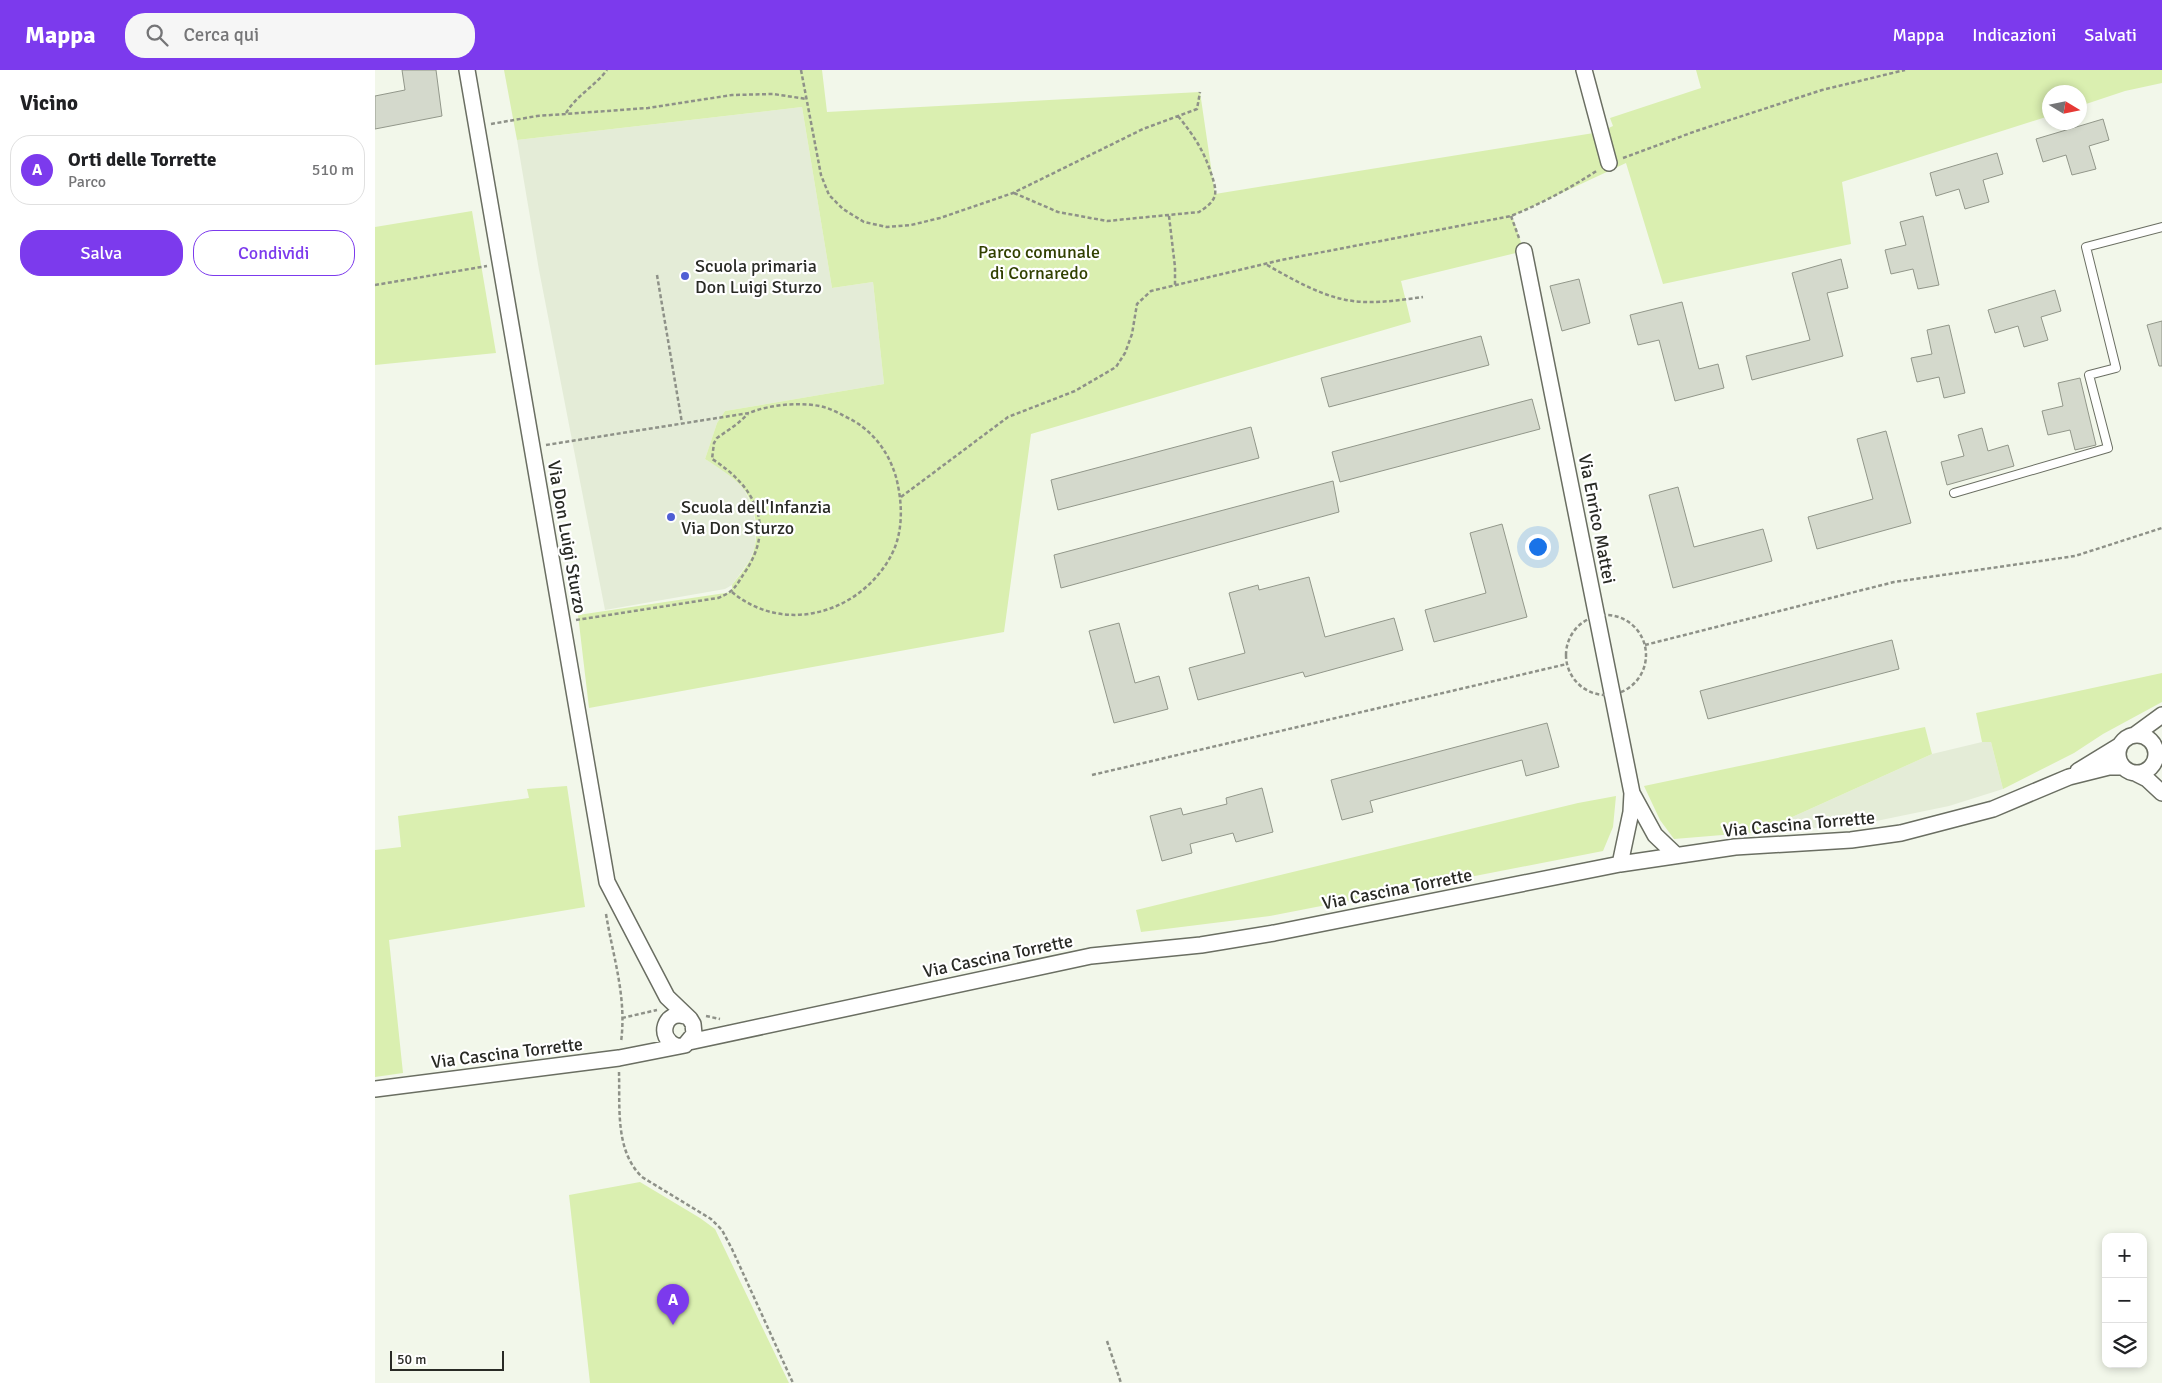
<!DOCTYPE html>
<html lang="it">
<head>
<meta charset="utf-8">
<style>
	:root { --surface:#fff; --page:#f6f6f6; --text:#202124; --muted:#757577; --line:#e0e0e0; --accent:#7c3aed }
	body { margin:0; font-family:Signika,sans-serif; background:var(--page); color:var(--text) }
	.controls { position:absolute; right:15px; bottom:15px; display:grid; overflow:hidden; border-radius:10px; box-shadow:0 2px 8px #0003 }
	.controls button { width:45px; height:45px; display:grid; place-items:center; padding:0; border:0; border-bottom:1px solid var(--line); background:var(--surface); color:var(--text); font:25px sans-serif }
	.compass { position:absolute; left:1667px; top:15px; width:45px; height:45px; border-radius:50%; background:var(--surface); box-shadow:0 2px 8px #0003; rotate:100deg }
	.scale { position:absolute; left:15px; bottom:12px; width:114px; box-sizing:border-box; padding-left:5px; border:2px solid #292a25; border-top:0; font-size:14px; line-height:18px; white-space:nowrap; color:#292a25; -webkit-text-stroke:4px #fff; paint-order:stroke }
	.you { position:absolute; left:1162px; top:476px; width:18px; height:18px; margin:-12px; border:4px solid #fff; border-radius:50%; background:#1a73e8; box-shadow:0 0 0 8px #1a73e833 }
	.badge { display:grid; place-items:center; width:32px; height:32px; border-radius:50%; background:var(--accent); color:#fff; font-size:16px; font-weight:700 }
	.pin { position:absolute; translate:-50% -41px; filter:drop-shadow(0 1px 2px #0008) }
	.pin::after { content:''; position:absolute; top:26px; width:18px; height:15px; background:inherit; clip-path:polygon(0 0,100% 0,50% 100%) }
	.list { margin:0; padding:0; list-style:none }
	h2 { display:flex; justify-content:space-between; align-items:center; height:65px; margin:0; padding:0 20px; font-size:21px }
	h2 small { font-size:16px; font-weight:400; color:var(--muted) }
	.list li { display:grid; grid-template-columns:32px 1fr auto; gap:15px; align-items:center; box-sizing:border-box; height:70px; margin:0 10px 10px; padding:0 10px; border:1px solid var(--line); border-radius:20px }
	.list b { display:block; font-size:19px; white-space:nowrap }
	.list p { margin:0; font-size:16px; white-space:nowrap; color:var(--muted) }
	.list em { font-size:16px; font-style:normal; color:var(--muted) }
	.actions { display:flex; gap:10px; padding:15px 20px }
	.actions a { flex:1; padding:11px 0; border:1px solid var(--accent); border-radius:20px; text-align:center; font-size:18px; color:var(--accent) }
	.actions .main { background:var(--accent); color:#fff }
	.icon { flex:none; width:28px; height:28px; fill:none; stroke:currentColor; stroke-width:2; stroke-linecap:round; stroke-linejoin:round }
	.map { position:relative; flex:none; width:1787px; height:1313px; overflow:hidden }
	header { display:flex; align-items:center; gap:30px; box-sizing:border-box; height:70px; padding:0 25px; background:var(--accent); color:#fff }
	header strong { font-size:24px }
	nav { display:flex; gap:28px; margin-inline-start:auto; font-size:18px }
	.search { width:350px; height:45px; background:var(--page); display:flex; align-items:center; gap:12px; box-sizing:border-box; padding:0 18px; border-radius:20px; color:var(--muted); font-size:19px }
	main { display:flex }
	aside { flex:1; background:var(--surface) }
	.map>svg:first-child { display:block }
	.built { fill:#e4ecd7 }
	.green { fill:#daefb0 }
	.building { fill:#d4d9cc; stroke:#92978a }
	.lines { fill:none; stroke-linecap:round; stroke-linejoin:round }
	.service-casing { stroke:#6a6e62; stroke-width:10 }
	.minor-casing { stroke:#6a6e62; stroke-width:18 }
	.path { stroke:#8e9188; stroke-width:2.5; stroke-dasharray:4 2.5; stroke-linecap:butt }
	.service { stroke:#fff; stroke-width:8 }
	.minor { stroke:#fff; stroke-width:15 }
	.poi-dot { fill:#4f5ed4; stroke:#fff; stroke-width:2 }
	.labels { text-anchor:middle; stroke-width:4.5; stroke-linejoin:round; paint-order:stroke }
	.park-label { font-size:18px; fill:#314000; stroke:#fff }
	.poi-label { font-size:18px; fill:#292a25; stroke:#fff; text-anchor:start }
	.street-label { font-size:18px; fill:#292a25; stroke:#fff }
</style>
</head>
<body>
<header>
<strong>Mappa</strong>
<div class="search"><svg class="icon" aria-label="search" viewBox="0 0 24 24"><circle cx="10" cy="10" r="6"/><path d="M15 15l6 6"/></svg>Cerca qui</div>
<nav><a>Mappa</a><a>Indicazioni</a><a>Salvati</a></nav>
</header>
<main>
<aside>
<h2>Vicino<small></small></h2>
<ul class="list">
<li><span class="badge">A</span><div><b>Orti delle Torrette</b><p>Parco</p></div><em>510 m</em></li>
</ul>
<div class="actions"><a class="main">Salva</a><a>Condividi</a></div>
</aside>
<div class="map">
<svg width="1787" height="1313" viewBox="0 0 1787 1313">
	<rect width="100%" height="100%" fill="#f2f7ea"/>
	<!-- built -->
	<path class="built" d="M 427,37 L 457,218 L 498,212 L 509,314 L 350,341 L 342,353 L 330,389 L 353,403 L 369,419 L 377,436 L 381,457 L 380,477 L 375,490 L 357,515 L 350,519 L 230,540 L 164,200 L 142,70 Z
		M 1607,672 L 1616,672 L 1628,719 L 1574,736 L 1477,756 L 1419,759 L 1415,748 L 1557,684 Z"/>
	<!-- green -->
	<path class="green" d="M 129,0 L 447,0 L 452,42 L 825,22 L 840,124 L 1225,62 L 1238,56 L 1235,48 L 1326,18 L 1321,0 L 1787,0 L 1787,13 L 1750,21 L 1705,36 L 1704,22 L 1674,22 L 1674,46 L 1467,112 L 1476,174 L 1288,214 L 1251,93 L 1137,146 L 1149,181 L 1026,211 L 1036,252 L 656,364 L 629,562 L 214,638 L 203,545 L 357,522 L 357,515 C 363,507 370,499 375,490 C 386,470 382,434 367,417 C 356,405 344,398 330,389 L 342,353 L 350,341 L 509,314 L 498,212 L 457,218 L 427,37 L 142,70 Z
		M 97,141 L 121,283 L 0,295 L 0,157 Z
		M 1787,603 L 1787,632 L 1728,664 L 1699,683 L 1628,719 L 1616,672 L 1607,672 L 1601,643 Z
		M 1550,657 L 1557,684 L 1415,748 L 1419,759 L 1299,769 L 1285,750 L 1269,716 Z
		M 192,716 L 210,837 L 14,870 L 28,1003 L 0,1007 L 0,780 L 26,777 L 23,746 L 154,728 L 152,719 Z
		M 1241,726 L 1238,757 L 1228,781 L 895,846 L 766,862 L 761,840 L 1203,733 Z
		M 265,1112 L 325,1148 L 340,1159 L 414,1313 L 215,1313 L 194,1125 Z"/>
	<!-- building -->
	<path class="building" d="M 27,0 L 61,0 L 67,46 L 0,59 L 0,26 L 30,20 Z
		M 1728,49 L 1734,70 L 1714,76 L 1721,99 L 1697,105 L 1691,85 L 1668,92 L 1661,69 Z
		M 1622,83 L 1628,104 L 1608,110 L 1614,132 L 1590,139 L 1584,119 L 1561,126 L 1555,103 Z
		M 1548,146 L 1564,215 L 1543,219 L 1538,199 L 1516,204 L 1510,180 L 1531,175 L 1525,152 Z
		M 1466,189 L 1473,218 L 1452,223 L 1468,286 L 1377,310 L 1371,286 L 1435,270 L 1417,203 Z
		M 1204,209 L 1215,253 L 1187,261 L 1175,216 Z
		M 1680,220 L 1686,241 L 1666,247 L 1673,270 L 1649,277 L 1643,256 L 1620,263 L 1613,240 Z
		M 1307,232 L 1324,299 L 1343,294 L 1349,318 L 1300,331 L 1284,270 L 1263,275 L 1255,245 Z
		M 1787,251 L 1787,296 L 1784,296 L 1772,255 Z
		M 1574,255 L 1590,323 L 1569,328 L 1564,307 L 1542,312 L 1536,288 L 1557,284 L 1552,260 Z
		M 1106,266 L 1114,295 L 954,337 L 946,308 Z
		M 1705,308 L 1721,375 L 1700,380 L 1695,360 L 1673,365 L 1667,341 L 1688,336 L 1683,313 Z
		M 1157,329 L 1165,359 L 965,412 L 957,382 Z
		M 876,357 L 884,388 L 683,440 L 676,410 Z
		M 1607,358 L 1613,381 L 1633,375 L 1639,396 L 1572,415 L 1566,392 L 1589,386 L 1583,365 Z
		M 1511,361 L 1536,453 L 1442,479 L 1433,447 L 1498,429 L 1482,369 Z
		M 958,411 L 964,442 L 686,518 L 679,485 Z
		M 1303,417 L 1319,477 L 1388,459 L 1397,491 L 1298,518 L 1274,425 Z
		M 1127,454 L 1152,547 L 1059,572 L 1050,540 L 1111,523 L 1095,463 Z
		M 934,507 L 950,567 L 1019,548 L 1028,580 L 930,607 L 928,602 L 823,630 L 814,598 L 870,583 L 854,523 L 883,515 L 884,520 Z
		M 744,553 L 760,613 L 784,606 L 793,639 L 739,653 L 714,561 Z
		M 1517,570 L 1524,599 L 1333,649 L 1325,621 Z
		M 1172,653 L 1184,697 L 1151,706 L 1147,690 L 995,731 L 998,742 L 967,750 L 956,710 Z
		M 887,718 L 898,762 L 861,772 L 858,763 L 815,774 L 817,783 L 787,791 L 775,746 L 806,738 L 808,745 L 852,734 L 851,728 Z"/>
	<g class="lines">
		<defs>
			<path id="service" d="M 1579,423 L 1733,378 L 1714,305 L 1741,298 L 1711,177 L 1787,157"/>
			<path id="minor" d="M 1209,0 L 1234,93
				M 1149,181 L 1257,723 L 1256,742 L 1245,794
				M 1761,664 L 1787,645
				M1743 684a19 19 0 1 1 38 0a19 19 0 1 1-38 0Z
				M 1703,701 L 1744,676
				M 1760,703 L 1772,709 L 1787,723
				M 1257,723 L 1280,765 L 1301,785
				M 314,972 L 716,886 L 826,875 L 899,863 L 1245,794 L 1360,777 L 1476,770 L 1526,763 L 1618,739 L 1694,707 L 1734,697 L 1747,697
				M 301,976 C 281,967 290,940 310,946
				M 0,1019 L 244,988 L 310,975 L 319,964 L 318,954 L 315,949 L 292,927 L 232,812 L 92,0"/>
		</defs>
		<!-- service casing -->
		<use href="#service" class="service-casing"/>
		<!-- minor casing -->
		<use href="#minor" class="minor-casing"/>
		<!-- path -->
		<path class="path" d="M 426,0 L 446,105 L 454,125 L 468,139 L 489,152 L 512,157 L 536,155 L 565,148 L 638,123 L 768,59 L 822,39 L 825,22
			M 191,43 C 201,26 220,16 232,0
			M 116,54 L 162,46 L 273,38 L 357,25 L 398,24 L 432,29
			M 1248,88 L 1321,61 L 1447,20 L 1530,0
			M 639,123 L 683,142 L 732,151 L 824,142 C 830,138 838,133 840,125 C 841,119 839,112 837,106 C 829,81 820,67 803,46
			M 794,146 L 800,197 L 800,215
			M 1136,146 L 1144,168
			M 892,195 C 919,210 947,227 978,231 C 1001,234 1025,230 1048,227
			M 282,205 L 307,353
			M 0,215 L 112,196
			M 171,375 L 374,343 C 396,334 430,331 452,338 C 458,340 464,343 469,346 C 496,358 513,380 521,407 C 528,434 529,466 513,491 C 480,545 407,564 357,522
			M 526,427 L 633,347 L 700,321 L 741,297 L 750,283 L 757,264 L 762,234 L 776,221 L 906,190 L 1136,146 C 1168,133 1195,118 1223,100
			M1191 585a40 40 0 1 1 80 0a40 40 0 1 1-80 0Z
			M 201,550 L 343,528 C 360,521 360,517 370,502 C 401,456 380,416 337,389 L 339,373 L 342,368 L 362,354 L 373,344
			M 1270,575 L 1519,512 L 1700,486 L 1787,458
			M 717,705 L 1192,594
			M 231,844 C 238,887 252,927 246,972
			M 331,946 L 345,949
			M 247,948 L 282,940
			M 244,1002 C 245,1038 240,1081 267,1107 L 336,1149 L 347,1160 L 357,1179 L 418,1313
			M 732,1271 L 746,1313"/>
		<!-- service -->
		<use href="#service" class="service"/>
		<!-- minor -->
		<use href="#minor" class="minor"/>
	</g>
	<!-- markers -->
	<g class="poi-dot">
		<circle cx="310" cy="206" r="5"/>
		<circle cx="296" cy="447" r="5"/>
	</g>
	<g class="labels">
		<!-- park labels -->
		<g class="park-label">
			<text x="664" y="188">Parco comunale<tspan x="664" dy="21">di Cornaredo</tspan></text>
		</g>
		<!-- poi labels -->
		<g class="poi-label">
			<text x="320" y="202">Scuola primaria<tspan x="320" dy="21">Don Luigi Sturzo</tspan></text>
			<text x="306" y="443">Scuola dell'Infanzia<tspan x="306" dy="21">Via Don Sturzo</tspan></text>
		</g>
		<!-- street labels -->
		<g class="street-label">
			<text transform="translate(1222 449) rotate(79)" y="6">Via Enrico Mattei</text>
			<text transform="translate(192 467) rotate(80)" y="6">Via Don Luigi Sturzo</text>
			<text transform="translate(1424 754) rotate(-5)" y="6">Via Cascina Torrette</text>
			<text transform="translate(1022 819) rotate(-11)" y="6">Via Cascina Torrette</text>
			<text transform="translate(623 886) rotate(-12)" y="6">Via Cascina Torrette</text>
			<text transform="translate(132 983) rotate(-7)" y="6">Via Cascina Torrette</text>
		</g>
	</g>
</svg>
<div class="controls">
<button>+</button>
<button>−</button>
<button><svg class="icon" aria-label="layers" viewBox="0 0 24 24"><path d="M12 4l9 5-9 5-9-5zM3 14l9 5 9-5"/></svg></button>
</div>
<svg class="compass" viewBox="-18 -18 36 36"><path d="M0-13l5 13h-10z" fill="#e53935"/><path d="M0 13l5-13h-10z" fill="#757577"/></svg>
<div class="scale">50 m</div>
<div class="you"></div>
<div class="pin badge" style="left:298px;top:1255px">A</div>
</div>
</main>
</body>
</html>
